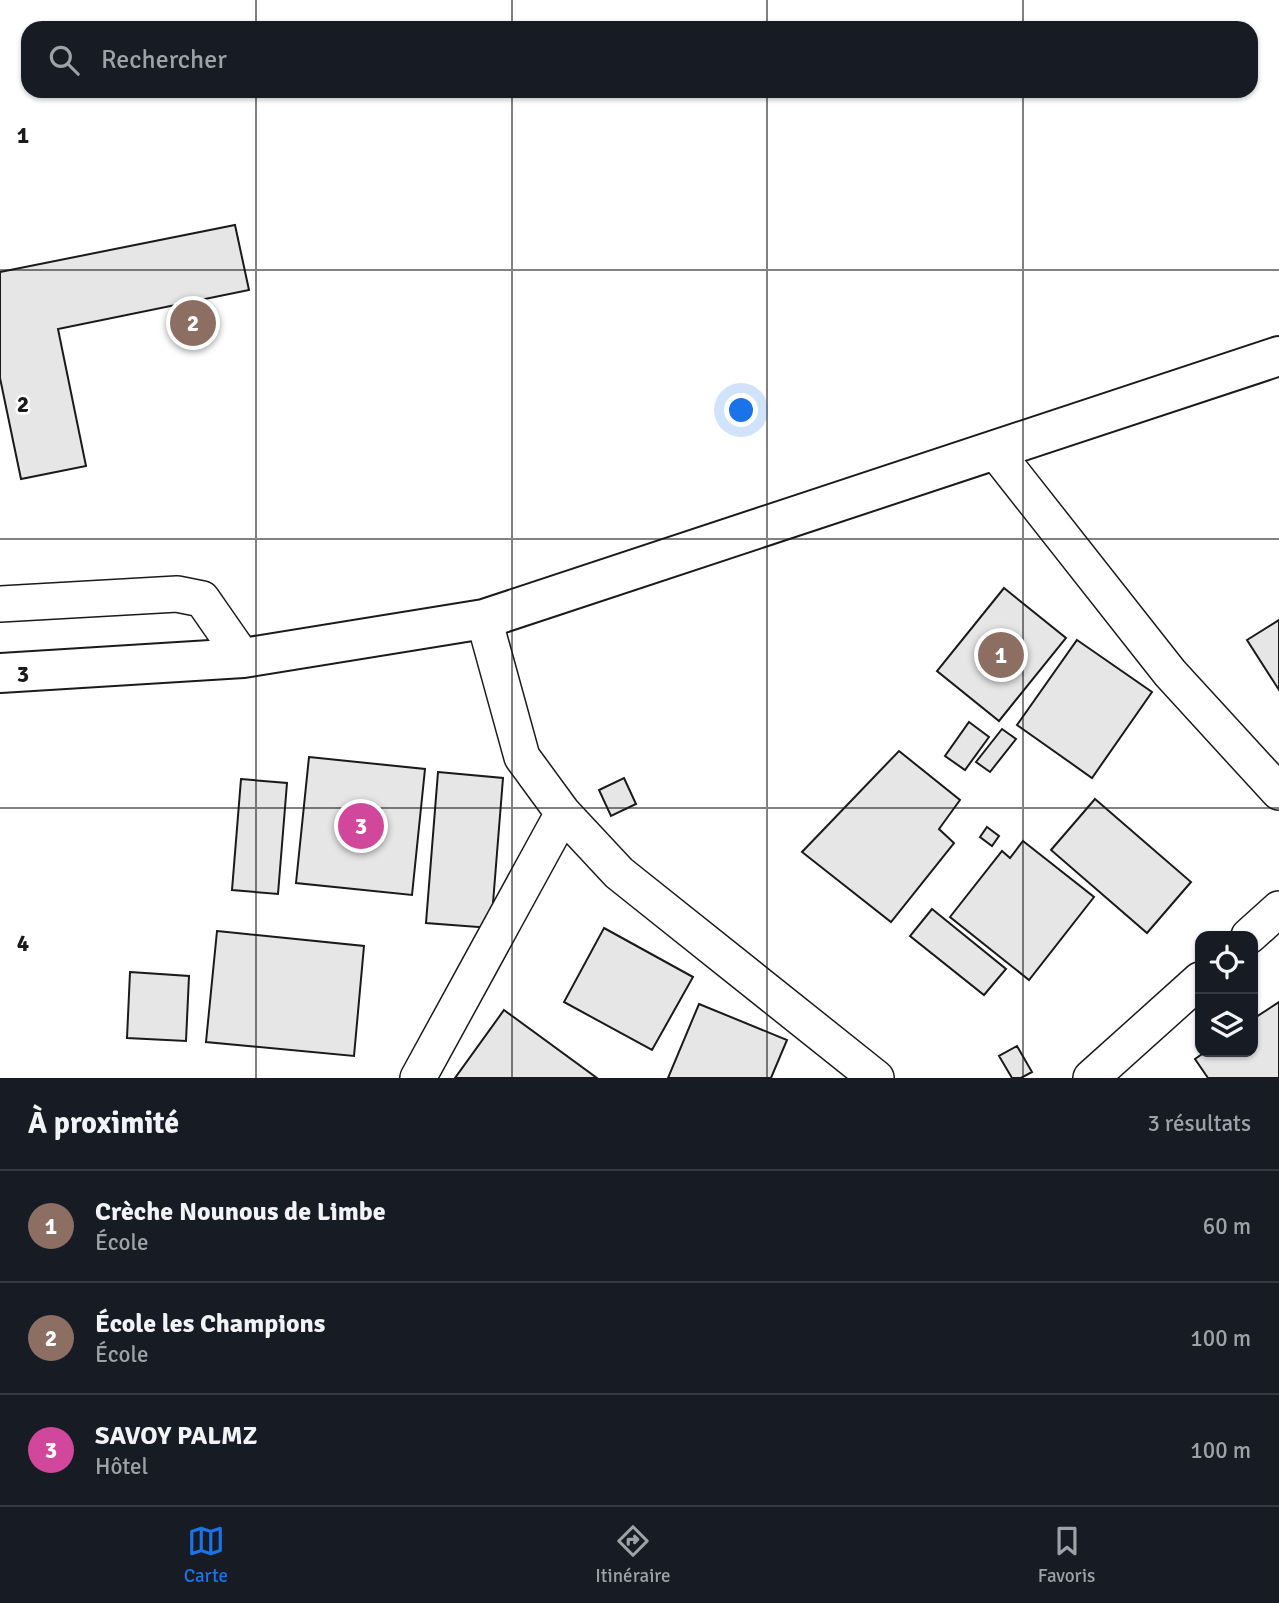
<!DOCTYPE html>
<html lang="fr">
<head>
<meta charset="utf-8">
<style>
	:root { --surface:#171b24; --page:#20242c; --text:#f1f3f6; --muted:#9ea1a6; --line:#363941; --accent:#1a73e8 }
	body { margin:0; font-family:Signika,sans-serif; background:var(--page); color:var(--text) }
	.controls { position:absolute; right:21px; bottom:21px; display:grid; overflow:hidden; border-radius:14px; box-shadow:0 2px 5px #0004 }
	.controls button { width:63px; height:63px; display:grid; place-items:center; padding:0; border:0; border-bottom:2px solid var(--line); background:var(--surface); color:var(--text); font:35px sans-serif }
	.you { position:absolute; left:742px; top:411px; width:24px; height:24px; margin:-18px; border:5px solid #fff; border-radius:50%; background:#1a73e8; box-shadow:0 0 0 10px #1a73e833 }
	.badge { display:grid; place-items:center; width:46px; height:46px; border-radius:50%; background:var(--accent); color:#fff; font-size:23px; font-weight:700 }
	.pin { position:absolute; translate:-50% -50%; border:4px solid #fff; box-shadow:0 2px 7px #0006 }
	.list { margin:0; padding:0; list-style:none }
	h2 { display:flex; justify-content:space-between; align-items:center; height:91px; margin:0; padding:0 28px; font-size:30px }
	h2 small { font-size:23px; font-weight:400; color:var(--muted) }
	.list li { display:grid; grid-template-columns:46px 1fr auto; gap:21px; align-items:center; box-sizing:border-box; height:112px; padding:0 28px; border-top:2px solid var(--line) }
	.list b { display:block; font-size:26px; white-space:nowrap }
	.list p { margin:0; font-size:23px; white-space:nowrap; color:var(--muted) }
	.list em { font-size:23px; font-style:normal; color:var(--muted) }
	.icon { flex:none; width:38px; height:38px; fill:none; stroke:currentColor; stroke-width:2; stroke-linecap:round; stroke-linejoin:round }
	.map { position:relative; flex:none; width:1279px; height:1078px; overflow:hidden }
	.search { position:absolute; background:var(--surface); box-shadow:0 2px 5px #0004; left:21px; right:21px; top:21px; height:77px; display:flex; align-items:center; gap:18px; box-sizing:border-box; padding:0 24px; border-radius:21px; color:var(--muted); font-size:26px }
	.sheet { height:427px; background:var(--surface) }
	nav { display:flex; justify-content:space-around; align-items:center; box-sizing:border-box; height:98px; border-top:2px solid var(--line); background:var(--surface); font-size:19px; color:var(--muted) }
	nav a { display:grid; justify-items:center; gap:4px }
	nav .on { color:var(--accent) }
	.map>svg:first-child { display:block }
	.building { fill:#e6e6e6; stroke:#1a1a1a; stroke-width:2 }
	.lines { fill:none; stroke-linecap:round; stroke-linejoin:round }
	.street-casing { stroke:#1a1a1a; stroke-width:38 }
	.primary-casing { stroke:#1a1a1a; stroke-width:42 }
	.street { stroke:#fff; stroke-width:35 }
	.primary { stroke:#fff; stroke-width:38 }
	.grid { fill:none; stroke:#1a1a1a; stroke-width:2; stroke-opacity:0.55 }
	.grid-label { font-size:23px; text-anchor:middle; font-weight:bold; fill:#1a1a1a; stroke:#fff; stroke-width:5; stroke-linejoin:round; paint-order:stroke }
</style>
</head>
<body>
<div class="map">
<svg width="1279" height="1078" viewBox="0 0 1279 1078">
	<rect width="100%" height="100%" fill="#fff"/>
	<!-- building -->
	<path class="building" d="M 235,225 L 249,290 L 58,329 L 86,466 L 21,479 L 0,378 L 0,272 Z
		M 1004,588 L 1066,638 L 999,721 L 937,671 Z
		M 1279,620 L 1279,690 L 1247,640 Z
		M 1077,640 L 1152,692 L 1092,778 L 1017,725 Z
		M 969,722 L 989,737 L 965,770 L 945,756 Z
		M 1002,729 L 1016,739 L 990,772 L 976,762 Z
		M 899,751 L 960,800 L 939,829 L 954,843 L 891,922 L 802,852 Z
		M 309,757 L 425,769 L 412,895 L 296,883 Z
		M 438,772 L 503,778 L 491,928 L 426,923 Z
		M 624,778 L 636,804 L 611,816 L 599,790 Z
		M 241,779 L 287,783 L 278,894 L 232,890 Z
		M 1095,799 L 1191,882 L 1147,933 L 1051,850 Z
		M 987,827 L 999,836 L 992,846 L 980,837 Z
		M 1023,841 L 1094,897 L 1029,980 L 950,917 L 1002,851 L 1010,858 Z
		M 932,909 L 1006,969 L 984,995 L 910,936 Z
		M 604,928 L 693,977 L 652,1050 L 564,1002 Z
		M 217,931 L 364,946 L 354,1056 L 206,1042 Z
		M 130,972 L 189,976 L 186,1041 L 127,1038 Z
		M 1279,1002 L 1279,1078 L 1208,1078 L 1195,1059 L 1205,1052 L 1253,1052 L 1253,1019 Z
		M 699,1004 L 787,1040 L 771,1078 L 668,1078 Z
		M 504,1010 L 597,1078 L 455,1078 Z
		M 1017,1046 L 1032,1072 L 1021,1078 L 1012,1078 L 999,1056 Z"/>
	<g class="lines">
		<defs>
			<path id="street" d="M 995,451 L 1170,673 L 1279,792
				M 0,604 L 177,594 L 202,599 L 243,658
				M 484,619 L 522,757 L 563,813 L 619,873 L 876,1078
				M 1249,936 L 1279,909
				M 418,1078 L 563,813
				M 1091,1078 L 1200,980"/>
			<path id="primary" d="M 0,673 L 243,658 L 484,619 L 1279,356"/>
		</defs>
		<!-- street casing -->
		<use href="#street" class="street-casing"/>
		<!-- primary casing -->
		<use href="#primary" class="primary-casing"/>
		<!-- street -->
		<use href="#street" class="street"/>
		<!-- primary -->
		<use href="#primary" class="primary"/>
	</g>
	<!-- grid -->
	<path class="grid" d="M 256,0 L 256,28M 512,0 L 512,28M 767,0 L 767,28M 1023,0 L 1023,28M 256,91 L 256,1078M 512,91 L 512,1078M 767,91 L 767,1078M 1023,91 L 1023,1078M 0,270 L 1279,270M 0,539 L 1279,539M 0,808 L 1279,808"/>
	<g class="grid-label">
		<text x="23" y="143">1</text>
		<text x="23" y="412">2</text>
		<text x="23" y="682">3</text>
		<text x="23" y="951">4</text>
	</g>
</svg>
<div class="controls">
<button><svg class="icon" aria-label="locate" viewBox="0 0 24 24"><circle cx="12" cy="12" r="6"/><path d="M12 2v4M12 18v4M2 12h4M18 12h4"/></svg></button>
<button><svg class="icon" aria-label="layers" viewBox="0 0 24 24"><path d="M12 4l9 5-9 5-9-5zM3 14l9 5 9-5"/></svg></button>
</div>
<div class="you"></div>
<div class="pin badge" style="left:1001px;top:655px;background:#8d6e63">1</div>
<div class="pin badge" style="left:193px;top:323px;background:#8d6e63">2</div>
<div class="pin badge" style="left:361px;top:826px;background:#d1479c">3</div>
<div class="search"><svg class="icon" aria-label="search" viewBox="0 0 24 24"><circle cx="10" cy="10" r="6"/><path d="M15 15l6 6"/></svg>Rechercher</div>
</div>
<section class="sheet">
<h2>À proximité<small>3 résultats</small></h2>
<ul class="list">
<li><span class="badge" style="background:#8d6e63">1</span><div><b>Crèche Nounous de Limbe</b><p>École</p></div><em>60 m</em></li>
<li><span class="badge" style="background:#8d6e63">2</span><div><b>École les Champions</b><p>École</p></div><em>100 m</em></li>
<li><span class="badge" style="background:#d1479c">3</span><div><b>SAVOY PALMZ</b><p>Hôtel</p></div><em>100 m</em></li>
</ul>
</section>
<nav>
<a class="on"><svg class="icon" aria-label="map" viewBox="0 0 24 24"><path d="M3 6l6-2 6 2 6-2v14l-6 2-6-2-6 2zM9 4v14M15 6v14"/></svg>Carte</a>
<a><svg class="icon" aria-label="directions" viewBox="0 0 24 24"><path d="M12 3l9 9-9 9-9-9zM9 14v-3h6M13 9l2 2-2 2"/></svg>Itinéraire</a>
<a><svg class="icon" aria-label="saved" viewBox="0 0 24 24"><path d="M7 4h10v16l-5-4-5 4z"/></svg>Favoris</a>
</nav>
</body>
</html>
